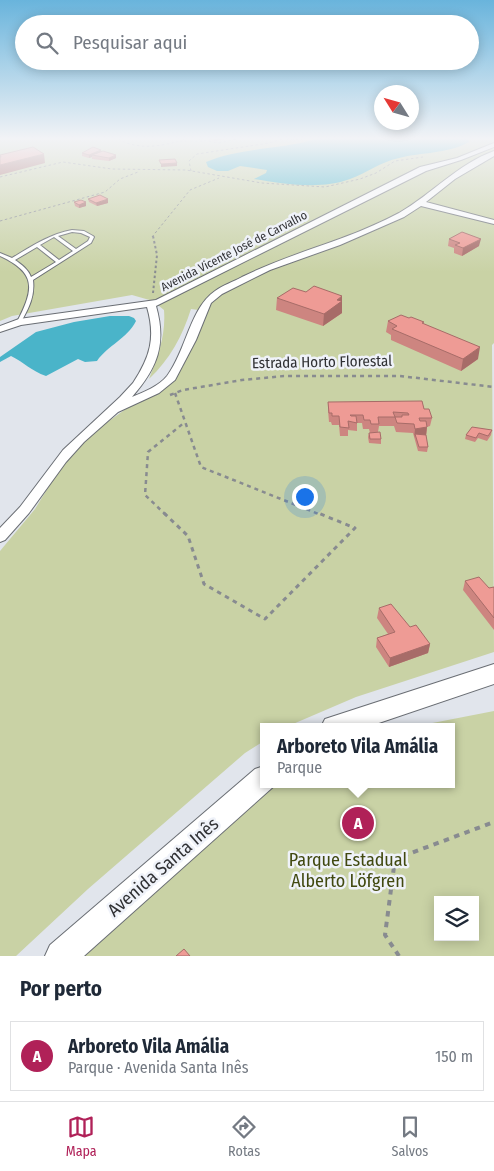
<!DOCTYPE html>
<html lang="pt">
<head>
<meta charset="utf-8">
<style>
	:root { --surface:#fff; --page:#f2f2f3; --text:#1f2937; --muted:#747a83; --line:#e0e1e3; --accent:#b02158 }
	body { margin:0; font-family:"Fira Sans Condensed",sans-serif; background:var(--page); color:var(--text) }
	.controls { position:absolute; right:15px; bottom:15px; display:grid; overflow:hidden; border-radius:0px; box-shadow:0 2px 12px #0003 }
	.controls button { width:45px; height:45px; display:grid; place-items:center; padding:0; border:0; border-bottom:1px solid var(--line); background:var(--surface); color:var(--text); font:25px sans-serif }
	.compass { position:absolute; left:374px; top:85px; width:45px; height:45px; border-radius:50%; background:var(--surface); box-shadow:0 2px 12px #0003; rotate:307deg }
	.you { position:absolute; left:304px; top:496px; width:18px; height:18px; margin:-12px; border:4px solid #fff; border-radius:50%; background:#1a73e8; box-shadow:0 0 0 8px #1a73e833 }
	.badge { display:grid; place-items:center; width:32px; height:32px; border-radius:50%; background:var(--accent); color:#fff; font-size:16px; font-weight:700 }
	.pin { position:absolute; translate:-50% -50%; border:2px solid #fff; box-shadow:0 1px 5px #0006 }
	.popup { position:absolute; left:260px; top:723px; width:195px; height:65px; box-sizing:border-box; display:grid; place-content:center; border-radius:0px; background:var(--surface); filter:drop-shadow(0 1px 4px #0005); font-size:16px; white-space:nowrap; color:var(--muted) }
	.popup b { font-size:19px; color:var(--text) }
	.popup::after { content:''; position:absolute; left:50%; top:100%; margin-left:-10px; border:10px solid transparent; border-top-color:var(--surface) }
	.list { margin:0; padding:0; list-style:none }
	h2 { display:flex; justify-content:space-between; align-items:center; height:65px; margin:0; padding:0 20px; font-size:21px }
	h2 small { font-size:16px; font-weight:400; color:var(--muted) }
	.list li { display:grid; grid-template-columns:32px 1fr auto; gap:15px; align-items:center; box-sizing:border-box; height:70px; margin:0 10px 10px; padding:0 10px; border:1px solid var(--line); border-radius:0px }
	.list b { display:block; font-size:19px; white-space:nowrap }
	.list p { margin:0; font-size:16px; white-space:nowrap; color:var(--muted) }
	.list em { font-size:16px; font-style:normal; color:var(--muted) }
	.icon { flex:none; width:28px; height:28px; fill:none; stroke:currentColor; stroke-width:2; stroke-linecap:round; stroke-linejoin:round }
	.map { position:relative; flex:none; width:494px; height:956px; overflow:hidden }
	.search { position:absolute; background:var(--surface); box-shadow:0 2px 12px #0003; left:15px; right:15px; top:15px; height:55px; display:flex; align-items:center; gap:12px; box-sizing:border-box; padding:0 18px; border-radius:28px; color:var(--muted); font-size:19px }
	.sheet { height:145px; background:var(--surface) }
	nav { display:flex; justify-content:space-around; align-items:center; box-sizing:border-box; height:70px; border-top:1px solid var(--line); background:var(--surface); font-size:14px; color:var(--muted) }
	nav a { display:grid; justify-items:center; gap:2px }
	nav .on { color:var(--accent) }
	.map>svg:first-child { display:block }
	.green { fill:#c9d2a5; fill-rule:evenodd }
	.water { fill:#4ab4c9 }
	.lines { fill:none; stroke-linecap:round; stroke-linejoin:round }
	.service-casing { stroke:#6a6e74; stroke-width:2 }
	.minor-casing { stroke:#6a6e74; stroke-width:2 }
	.secondary-casing { stroke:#6a6e74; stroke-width:2 }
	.path-far4 { stroke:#888b90; stroke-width:1; stroke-dasharray:2.5 2.5; stroke-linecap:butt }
	.path-far3 { stroke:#888b90; stroke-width:2; stroke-dasharray:2.5 2.5; stroke-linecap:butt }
	.path-far2 { stroke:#888b90; stroke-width:2.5; stroke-dasharray:4 4; stroke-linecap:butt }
	.path-far1 { stroke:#888b90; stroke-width:3; stroke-dasharray:4.5 4.5; stroke-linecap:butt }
	.path { stroke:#888b90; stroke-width:4; stroke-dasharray:5.5 5.5; stroke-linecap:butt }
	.service { fill:#fff; fill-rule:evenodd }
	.minor { fill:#fff; fill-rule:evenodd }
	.secondary { fill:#fff; fill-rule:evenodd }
	.wall { fill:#cd8580 }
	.shaded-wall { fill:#a76c68 }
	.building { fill:#ee9b95; stroke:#a76c68 }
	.labels { text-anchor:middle; stroke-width:5; stroke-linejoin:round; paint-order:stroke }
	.far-street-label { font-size:12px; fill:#303134; stroke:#eff2f9 }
	.street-label { font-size:15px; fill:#303134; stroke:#eff2f9 }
	.near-park-label { font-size:18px; fill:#414910; stroke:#eff2f9 }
	.near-street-label { font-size:18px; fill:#303134; stroke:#eff2f9 }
</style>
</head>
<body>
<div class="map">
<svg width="494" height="956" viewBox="0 0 494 956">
	<rect width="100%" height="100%" fill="#e1e5ec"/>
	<!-- green -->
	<path class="green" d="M 0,139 L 494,139 L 494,343 L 492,345 L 494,652 L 356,697 L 286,727 L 264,727 L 264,741 L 245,753 L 88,889 L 16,956 L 0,956 L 0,551 L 35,509 L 65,460 L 98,429 L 159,385 L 178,364 L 206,311 L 191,309 C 182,337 170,359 149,379 C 158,356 166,335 164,310 L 153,301 L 132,295 L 12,316 L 0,321 Z
		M 494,711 L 494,956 L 66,956 L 267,784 L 452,784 L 452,727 L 412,727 ZM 438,900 L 475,900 L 475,937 L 438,937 Z"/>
	<!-- water -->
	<path class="water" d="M 316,139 L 468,139 L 469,142 C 447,154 422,152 399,158 C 380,162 367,173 350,179 C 320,190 285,184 254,179 L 266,173 L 267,170 L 240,166 L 228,171 L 217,171 L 208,167 L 206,162 C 241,147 280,150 316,139 Z
		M 110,316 L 129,316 L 134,318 L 136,321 C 127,339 108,345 97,361 L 85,362 L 78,359 L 46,376 C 31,371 24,362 11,356 L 0,362 L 0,357 L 36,332 L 74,322 Z"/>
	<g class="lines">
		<defs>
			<path id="service" d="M 72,230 L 84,231 L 93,236 L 94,237 L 91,243 L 33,280 C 35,296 29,308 21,322 L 19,323 L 17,323 L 17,322 C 34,289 37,273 0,256 L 0,253 L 12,258 C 32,246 50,234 72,230 ZM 72,232 L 81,233 L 90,237 L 88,241 L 76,249 L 58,236 ZM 54,237 L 73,251 L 59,260 L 40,245 ZM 37,247 L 56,262 L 31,277 C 28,269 22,265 15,260 Z"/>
			<path id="minor" d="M 494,143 L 494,147 L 461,160 L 426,171 L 156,306 C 167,345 157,368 132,397 C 144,392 159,386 167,376 C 186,351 190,308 215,291 C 223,285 233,282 242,277 C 292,252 349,240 399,213 C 432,194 458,164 494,151 L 494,156 L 455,179 L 426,202 L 494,220 L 494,224 L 421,206 L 404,217 L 340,245 L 270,270 L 222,294 L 211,303 L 196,340 L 175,380 L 159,393 L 118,412 L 84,442 L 66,462 L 29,513 L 5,540 L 0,542 L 0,528 L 20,507 L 63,450 L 120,397 L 133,383 C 150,357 156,338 147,307 L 21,325 L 0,332 L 0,326 L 19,319 L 156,300 L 420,167 L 457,158 Z"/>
			<path id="secondary" d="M 494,664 L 494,684 L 367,727 L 321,727 L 325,719 Z
				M 264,766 L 264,784 L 274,784 L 273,787 L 84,956 L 45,956 L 50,945 L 255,769 Z"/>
		</defs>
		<!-- service casing -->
		<use href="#service" class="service-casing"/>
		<!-- minor casing -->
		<use href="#minor" class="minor-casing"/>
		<!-- secondary casing -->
		<use href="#secondary" class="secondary-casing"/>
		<!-- path-far4 -->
		<path class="path-far4" d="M 118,139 C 140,151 163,146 186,139
			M 199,139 L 219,143 L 237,139
			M 281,140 L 307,139
			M 180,141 L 205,141
			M 191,171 L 189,161 L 197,154 L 269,143 L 282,139
			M 0,177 L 63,162 L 112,169 L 186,170 L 262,183 L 325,187 L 360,179 L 376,173 L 395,161 L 423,157
			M 0,221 L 105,192 L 120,179 L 138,172
			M 152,237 L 190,190 L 219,178"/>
		<!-- path-far3 -->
		<path class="path-far3" d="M 153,293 L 157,255 L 153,236"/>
		<!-- path-far2 -->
		<path class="path-far2" d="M 175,393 L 201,467 L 321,515
			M 170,395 L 183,390 L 242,380 L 284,376 L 400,376 L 494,387
			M 166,515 L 145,495 L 148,452 L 185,422"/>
		<!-- path-far1 -->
		<path class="path-far1" d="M 164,513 L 188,536 L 204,584 L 265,619 L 355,528 L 318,513"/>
		<!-- path -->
		<path class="path" d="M 399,956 L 385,935 L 395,859 L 494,822"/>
		<!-- service -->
		<use href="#service" class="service"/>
		<!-- minor -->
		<use href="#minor" class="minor"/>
		<!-- secondary -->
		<use href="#secondary" class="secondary"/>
	</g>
	<!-- wall -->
	<path class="wall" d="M 208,139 L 225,139 L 215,141 Z
		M 101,152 L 116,158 L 109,161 L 92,159 L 92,157 L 89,158 L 82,156 L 82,153 Z
		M 88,199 L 108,203 L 97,206 L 89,202 Z
		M 74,202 L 86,202 L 86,206 L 79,208 L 75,206 Z
		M 449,239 L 479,246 L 462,256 L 454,253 L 454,248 L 448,246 Z
		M 277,298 L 342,301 L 342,313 L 323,326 L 276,310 Z
		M 388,321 L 424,324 L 478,359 L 461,371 L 391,340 L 391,335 L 386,332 Z
		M 328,402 L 424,409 L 432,418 L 430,426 L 427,427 L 426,436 L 428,447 L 427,452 L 418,451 L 413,433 L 396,432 L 394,426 L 395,421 L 394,426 L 379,426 L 378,432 L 381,439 L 381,444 L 369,443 L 368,437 L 369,433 L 370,433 L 369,429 L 363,429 L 362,423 L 357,423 L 357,431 L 348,430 L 348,436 L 340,436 L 339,425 L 332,425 L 331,422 L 329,422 L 328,410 Z
		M 492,430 L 491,435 L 487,441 L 478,438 L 475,442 L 465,439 L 466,435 Z
		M 465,581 L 489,588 L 494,587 L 494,630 L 463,590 Z
		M 379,608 L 410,627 L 430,644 L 428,653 L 389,667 L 376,647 L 377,638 L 388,634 L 377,618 Z"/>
	<!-- shaded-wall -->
	<path class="shaded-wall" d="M 215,139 L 225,139 L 215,141 Z
		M 101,150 L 102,153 L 92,155 L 92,157 L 89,158 L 89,155 Z
		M 44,154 L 45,163 L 0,175 L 0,165 Z
		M 116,155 L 116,158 L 109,161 L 109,158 Z
		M 177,163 L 177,166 L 161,167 L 161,164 Z
		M 108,199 L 108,203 L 97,206 L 96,203 Z
		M 86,202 L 86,206 L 79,208 L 79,205 Z
		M 481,239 L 479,246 L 462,256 L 463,248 Z
		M 342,296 L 342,313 L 323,326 L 324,314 L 337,300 Z
		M 480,347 L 478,359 L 461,371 L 463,359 Z
		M 427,427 L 426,436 L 415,434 L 414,438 L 415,429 Z
		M 430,644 L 428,653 L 389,667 L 390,658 Z"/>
	<!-- building -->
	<path class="building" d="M 33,147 L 44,154 L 0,165 L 0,157 L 1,157 L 0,155 Z
		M 93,147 L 101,150 L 89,155 L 82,153 Z
		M 103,151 L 116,155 L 109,158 L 92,155 Z
		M 175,159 L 177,163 L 161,164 L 159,160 Z
		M 100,195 L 108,199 L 96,203 L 88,199 Z
		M 81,200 L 86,202 L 79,205 L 74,202 Z
		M 462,232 L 481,239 L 463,248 L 455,245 L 460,243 L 449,239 Z
		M 314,286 L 342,296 L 337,300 L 342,301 L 324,314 L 277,298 L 293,288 L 306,292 Z
		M 401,315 L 409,318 L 411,317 L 424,322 L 422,323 L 480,347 L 463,359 L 392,329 L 397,326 L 388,321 Z
		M 422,401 L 424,409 L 429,409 L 432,418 L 419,418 L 420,421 L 426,421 L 427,427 L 415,429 L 414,424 L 397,423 L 395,417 L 402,417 L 402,415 L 409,415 L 408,413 L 393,412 L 395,417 L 378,417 L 379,424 L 371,424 L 370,420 L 364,420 L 363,415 L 350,415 L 351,416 L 356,416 L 357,423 L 348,421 L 349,428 L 340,427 L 339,416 L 332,416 L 332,413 L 329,413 L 328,402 Z
		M 472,427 L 492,430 L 488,436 L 479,433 L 476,438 L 466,435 Z
		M 380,432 L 381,439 L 370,439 L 369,433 Z
		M 415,434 L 426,435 L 428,447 L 419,447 Z
		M 479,577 L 489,588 L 494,587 L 494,618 L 465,581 Z
		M 391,604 L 410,627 L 416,625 L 430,644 L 390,658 L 377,638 L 395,632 L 379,608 Z
		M 184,949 L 190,956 L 176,956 Z"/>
	<!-- sky -->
	<linearGradient id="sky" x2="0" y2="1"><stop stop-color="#69b4dc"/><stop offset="0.51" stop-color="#f2f3f6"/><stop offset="1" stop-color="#f2f3f6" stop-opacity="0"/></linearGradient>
	<rect width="494" height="272" fill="url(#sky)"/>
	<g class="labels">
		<!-- far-street labels -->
		<g class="far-street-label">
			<text transform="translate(234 251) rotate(-27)" y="4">Avenida Vicente José de Carvalho</text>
		</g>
		<!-- street labels -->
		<g class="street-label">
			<text transform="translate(322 362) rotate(-1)" y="5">Estrada Horto Florestal</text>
		</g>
		<!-- near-park labels -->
		<g class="near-park-label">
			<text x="348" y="866">Parque Estadual<tspan x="348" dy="21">Alberto Löfgren</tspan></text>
		</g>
		<!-- near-street labels -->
		<g class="near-street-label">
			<text transform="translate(163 867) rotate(-41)" y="6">Avenida Santa Inês</text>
		</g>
	</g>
</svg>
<div class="controls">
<button><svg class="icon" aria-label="layers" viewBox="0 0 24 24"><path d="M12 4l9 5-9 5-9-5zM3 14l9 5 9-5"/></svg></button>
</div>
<svg class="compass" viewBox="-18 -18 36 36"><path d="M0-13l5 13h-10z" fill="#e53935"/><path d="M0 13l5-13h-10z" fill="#747a83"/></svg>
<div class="you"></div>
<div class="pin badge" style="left:358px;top:823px">A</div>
<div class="popup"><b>Arboreto Vila Amália</b>Parque</div>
<div class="search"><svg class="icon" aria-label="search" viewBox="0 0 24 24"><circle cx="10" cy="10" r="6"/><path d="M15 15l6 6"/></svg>Pesquisar aqui</div>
</div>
<section class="sheet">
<h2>Por perto<small></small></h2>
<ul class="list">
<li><span class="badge">A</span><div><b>Arboreto Vila Amália</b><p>Parque · Avenida Santa Inês</p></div><em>150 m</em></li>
</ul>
</section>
<nav>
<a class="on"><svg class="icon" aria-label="map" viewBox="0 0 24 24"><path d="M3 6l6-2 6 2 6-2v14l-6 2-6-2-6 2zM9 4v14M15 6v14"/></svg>Mapa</a>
<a><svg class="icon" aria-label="directions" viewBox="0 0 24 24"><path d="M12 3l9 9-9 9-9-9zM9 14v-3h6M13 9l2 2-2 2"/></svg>Rotas</a>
<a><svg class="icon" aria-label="saved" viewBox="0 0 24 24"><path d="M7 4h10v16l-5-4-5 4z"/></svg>Salvos</a>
</nav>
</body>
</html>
